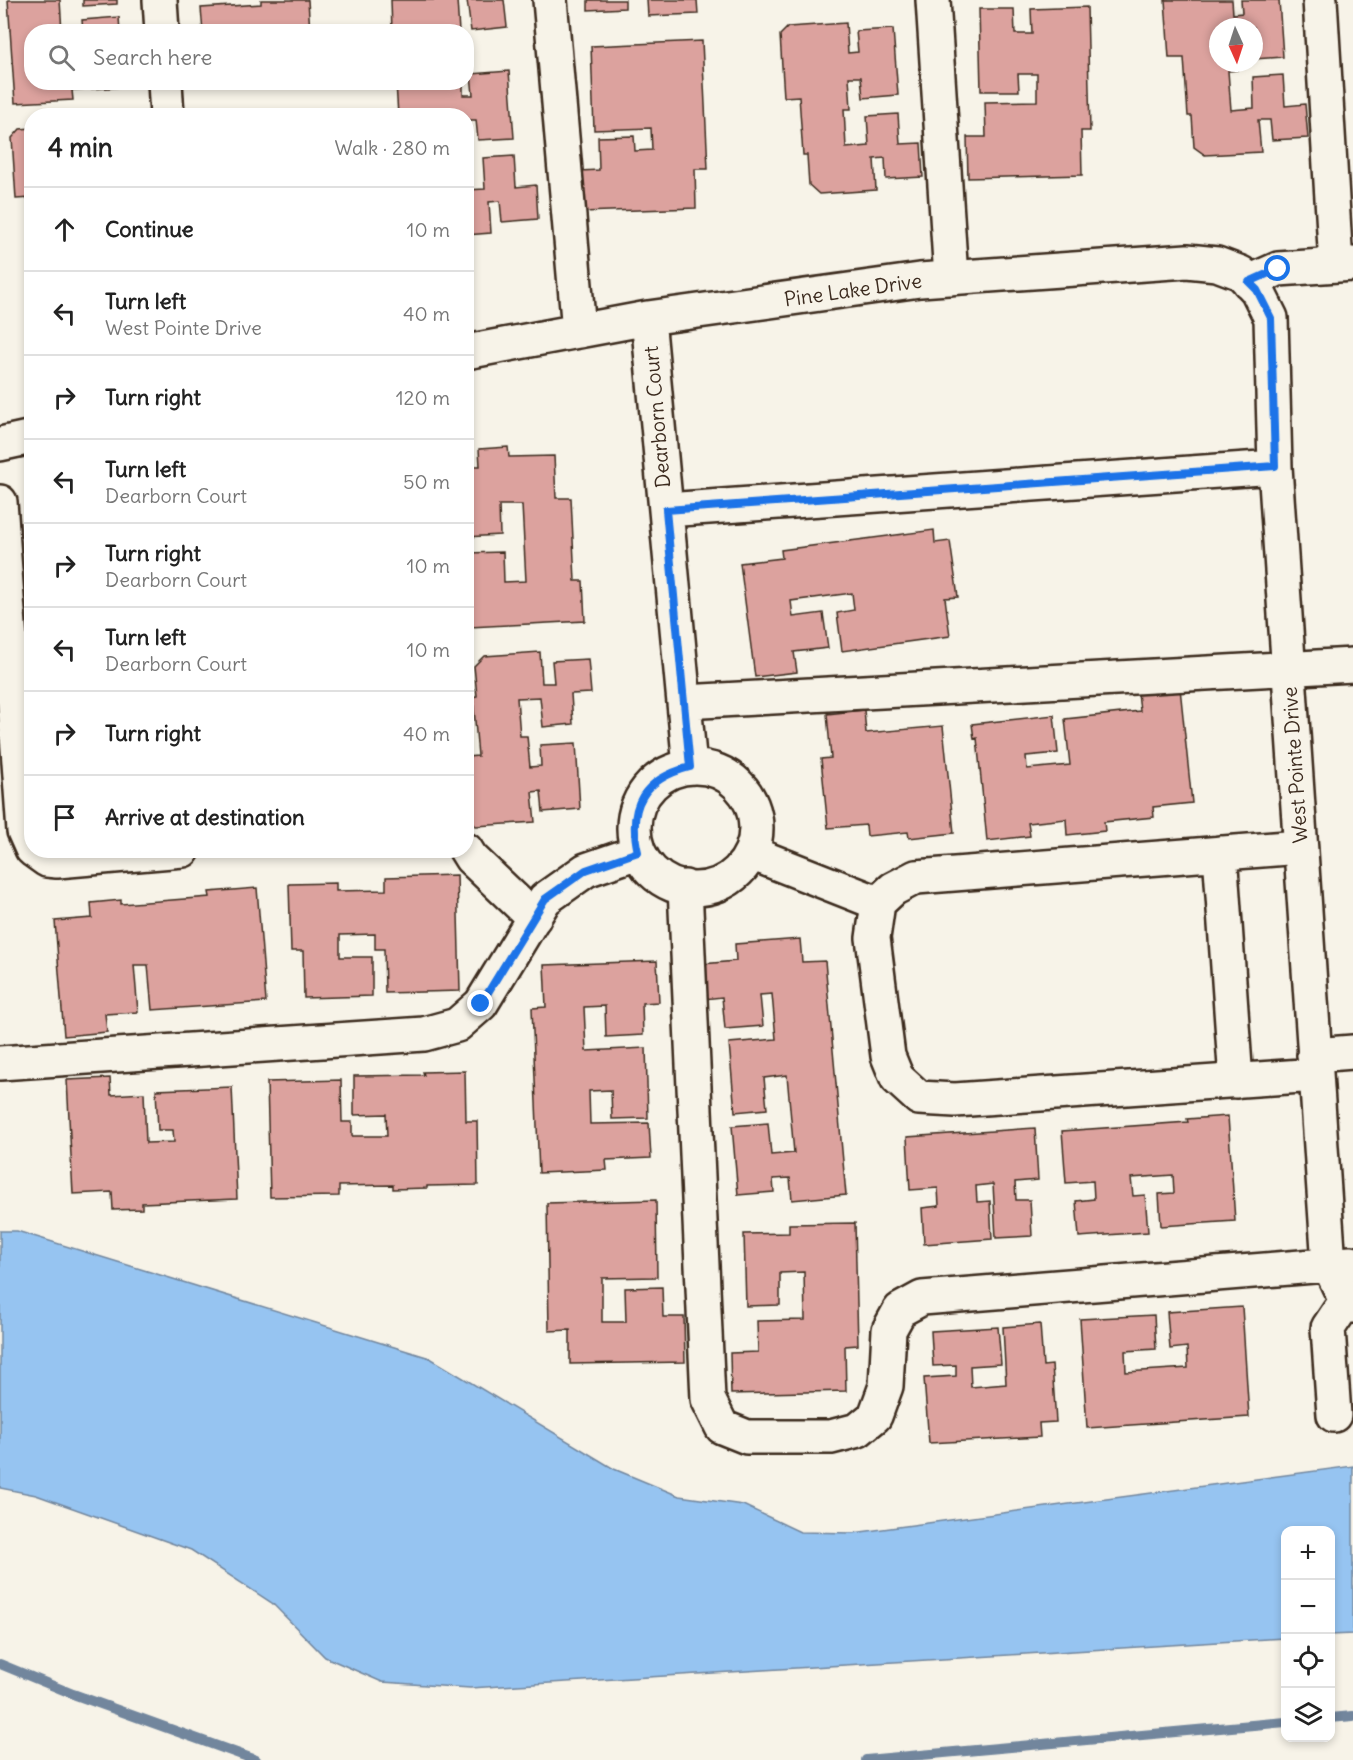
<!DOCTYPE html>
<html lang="en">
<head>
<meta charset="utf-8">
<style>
	:root { --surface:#fff; --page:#f6f6f6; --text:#222; --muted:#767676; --line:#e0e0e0 }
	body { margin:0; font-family:Delius,sans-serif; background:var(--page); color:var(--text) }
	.controls { position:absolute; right:18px; bottom:18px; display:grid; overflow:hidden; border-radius:12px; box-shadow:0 3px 9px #0003 }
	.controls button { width:54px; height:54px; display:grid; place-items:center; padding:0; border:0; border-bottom:2px solid var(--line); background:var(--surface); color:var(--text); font:30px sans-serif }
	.compass { position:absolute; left:1209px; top:18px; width:54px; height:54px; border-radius:50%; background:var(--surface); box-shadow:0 3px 9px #0003; rotate:177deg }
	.stop { position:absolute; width:18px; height:18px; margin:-14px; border:4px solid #1a73e8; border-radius:50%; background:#fff }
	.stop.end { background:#1a73e8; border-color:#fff; box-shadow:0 2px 6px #0008 }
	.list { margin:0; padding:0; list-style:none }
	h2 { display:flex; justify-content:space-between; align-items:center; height:78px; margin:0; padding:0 24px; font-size:26px }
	h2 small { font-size:20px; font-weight:400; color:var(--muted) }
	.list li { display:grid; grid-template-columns:39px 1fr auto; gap:18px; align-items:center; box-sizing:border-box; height:84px; padding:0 24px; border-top:2px solid var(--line) }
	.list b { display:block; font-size:22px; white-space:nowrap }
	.list p { margin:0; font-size:20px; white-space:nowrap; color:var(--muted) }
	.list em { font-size:20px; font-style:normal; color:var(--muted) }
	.icon { flex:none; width:33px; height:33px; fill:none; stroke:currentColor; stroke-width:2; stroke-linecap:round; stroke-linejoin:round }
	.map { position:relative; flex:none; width:1353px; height:1760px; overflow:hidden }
	.search { position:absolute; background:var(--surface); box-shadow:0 3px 9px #0003; left:24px; top:24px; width:450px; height:66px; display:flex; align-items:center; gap:15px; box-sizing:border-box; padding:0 21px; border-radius:24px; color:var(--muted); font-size:22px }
	.panel { position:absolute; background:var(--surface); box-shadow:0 3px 9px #0003; left:24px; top:108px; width:450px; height:750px; border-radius:24px }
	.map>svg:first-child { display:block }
	.water { fill:#96c4f1; stroke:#72869d; stroke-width:1.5 }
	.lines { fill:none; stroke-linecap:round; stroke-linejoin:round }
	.stream { stroke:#72869d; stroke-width:10 }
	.building { fill:#dca29e; stroke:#3b2a1e; stroke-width:1.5 }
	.minor-casing { stroke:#3b2a1e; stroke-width:38 }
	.minor { stroke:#f7f3e8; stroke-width:33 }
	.route { stroke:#1a73e8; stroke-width:8 }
	.labels { text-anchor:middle; stroke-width:6; stroke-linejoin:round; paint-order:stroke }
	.street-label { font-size:20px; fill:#3b2a1e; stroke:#f7f3e8 }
</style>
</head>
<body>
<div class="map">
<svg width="1353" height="1760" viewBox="0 0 1353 1760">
	<rect width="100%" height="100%" fill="#f7f3e8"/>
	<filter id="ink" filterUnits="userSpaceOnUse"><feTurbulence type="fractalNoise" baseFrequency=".0167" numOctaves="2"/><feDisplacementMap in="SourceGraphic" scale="12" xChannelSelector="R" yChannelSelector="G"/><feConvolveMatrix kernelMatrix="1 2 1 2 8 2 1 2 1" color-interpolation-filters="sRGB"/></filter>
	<g filter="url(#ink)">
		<!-- water -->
		<path class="water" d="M 0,1231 L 17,1231 L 430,1358 L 614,1469 L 679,1496 L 743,1505 L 800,1532 L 853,1533 L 1353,1466 L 1353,1634 L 1331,1635 L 1330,1530 L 1286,1530 L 1285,1638 L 470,1688 L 382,1682 L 325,1657 L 272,1603 L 191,1550 L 36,1495 L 0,1488 Z"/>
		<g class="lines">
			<!-- stream -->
			<path class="stream" d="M 0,1664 L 73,1694 L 256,1760
				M 1330,1718 L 1353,1716
				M 866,1760 L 1286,1722"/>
		</g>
		<!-- building -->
		<path class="building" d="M 8,0 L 60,0 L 62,32 L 32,32 L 32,82 L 123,82 L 123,87 L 72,90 L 73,100 L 15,103 Z
			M 83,0 L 117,0 L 117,4 L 83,6 Z
			M 261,0 L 308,0 L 310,32 L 203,32 L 201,8 L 261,4 Z
			M 391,0 L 457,0 L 459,32 L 392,32 Z
			M 467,0 L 504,0 L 507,27 L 471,31 Z
			M 588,0 L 625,0 L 625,8 L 588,10 Z
			M 647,0 L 697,0 L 698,14 L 648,16 Z
			M 1165,0 L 1232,0 L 1233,14 L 1242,13 L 1241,0 L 1279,0 L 1283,57 L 1254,59 L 1254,27 L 1218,27 L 1218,63 L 1236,63 L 1237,70 L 1228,71 L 1231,110 L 1254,108 L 1253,77 L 1283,75 L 1285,106 L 1305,104 L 1308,138 L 1272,140 L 1270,120 L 1258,120 L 1261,152 L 1205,155 L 1194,147 L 1192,116 L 1188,116 L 1184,58 L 1169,58 Z
			M 1087,7 L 1090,131 L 1081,131 L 1082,175 L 968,178 L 967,137 L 986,137 L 985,102 L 1037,101 L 1037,74 L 1018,74 L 1019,91 L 981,91 L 979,9 L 1014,9 L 1015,34 L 1032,34 L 1031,9 Z
			M 119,17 L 120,32 L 83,32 L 82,20 Z
			M 846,23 L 848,53 L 858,52 L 856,31 L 893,29 L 898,95 L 863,98 L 861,77 L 849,77 L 851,109 L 844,109 L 846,148 L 869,146 L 867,116 L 898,114 L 900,144 L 921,143 L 923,177 L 886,179 L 885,158 L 874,159 L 876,190 L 819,194 L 809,185 L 807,155 L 803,155 L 799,96 L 784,97 L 780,35 L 788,27 Z
			M 702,41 L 708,169 L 695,169 L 696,208 L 582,212 L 580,171 L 599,170 L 598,137 L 634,136 L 635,151 L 652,150 L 651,128 L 594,130 L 591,46 Z
			M 509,71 L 514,138 L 478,140 L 476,120 L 466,120 L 466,116 L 398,116 L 396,82 L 463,82 L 463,95 L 473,95 L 471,74 Z
			M 323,113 L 323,116 L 256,116 Z
			M 32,128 L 32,198 L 16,199 L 12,138 L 20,129 Z
			M 514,156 L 516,187 L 536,185 L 538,219 L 502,222 L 500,201 L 489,202 L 491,233 L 466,235 L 466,190 L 485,189 L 483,158 Z
			M 508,447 L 509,457 L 554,456 L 556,498 L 571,498 L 575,581 L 583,581 L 585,621 L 470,627 L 467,553 L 503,552 L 504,582 L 526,581 L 522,505 L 499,505 L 500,535 L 466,537 L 466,466 L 480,466 L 479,449 Z
			M 934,530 L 935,543 L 950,541 L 958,597 L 945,598 L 950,636 L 842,651 L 837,613 L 854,610 L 852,593 L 791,601 L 793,617 L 823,613 L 828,648 L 794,652 L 797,672 L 755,677 L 740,563 L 782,558 L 781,550 Z
			M 540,652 L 542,683 L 554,683 L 552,661 L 588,659 L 591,693 L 571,694 L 573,724 L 543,727 L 540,697 L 517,698 L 520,736 L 527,736 L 530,767 L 541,766 L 540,745 L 576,743 L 580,809 L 543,812 L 541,791 L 532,792 L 535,822 L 476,826 L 467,818 L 466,811 L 466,757 L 478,756 L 473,697 L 477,696 L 474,666 L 484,656 Z
			M 1180,688 L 1192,803 L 1153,807 L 1154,817 L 1104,822 L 1105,831 L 1067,835 L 1066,819 L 1028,823 L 1030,836 L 987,841 L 977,738 L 974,739 L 972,724 L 1054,715 L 1058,753 L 1026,756 L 1027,769 L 1070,765 L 1065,719 L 1140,711 L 1138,692 Z
			M 864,710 L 866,733 L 943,726 L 954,833 L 909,838 L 908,832 L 867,836 L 866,825 L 828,828 L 821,759 L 831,758 L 827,714 Z
			M 457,875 L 460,991 L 385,993 L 384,949 L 375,949 L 375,934 L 340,935 L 340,957 L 372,957 L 372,996 L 304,998 L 303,951 L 291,951 L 289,884 L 336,883 L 336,891 L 386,890 L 386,877 Z
			M 257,888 L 266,1002 L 152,1010 L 148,965 L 134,965 L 138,1012 L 105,1014 L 107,1032 L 64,1036 L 55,921 L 92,918 L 91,903 L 121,900 L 121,904 L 210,897 L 209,892 Z
			M 800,939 L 802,962 L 825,961 L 846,1195 L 792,1200 L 790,1178 L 773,1179 L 774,1192 L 738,1195 L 732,1126 L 768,1123 L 771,1155 L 794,1153 L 787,1075 L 764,1078 L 767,1109 L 735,1112 L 729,1043 L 776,1039 L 772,994 L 760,995 L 763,1026 L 725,1029 L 722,997 L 704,999 L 702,964 L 736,961 L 735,944 Z
			M 657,961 L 659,1002 L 642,1003 L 643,1035 L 606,1037 L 605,1006 L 584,1007 L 586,1051 L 646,1048 L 648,1118 L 612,1119 L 611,1090 L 589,1091 L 590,1124 L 649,1123 L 651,1158 L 606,1160 L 607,1170 L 539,1173 L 532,1008 L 546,1007 L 544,965 Z
			M 465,1071 L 466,1121 L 477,1121 L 478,1185 L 427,1186 L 427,1188 L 393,1189 L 393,1185 L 339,1186 L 339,1196 L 270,1197 L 267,1082 L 341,1080 L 342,1122 L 352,1122 L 352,1136 L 387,1136 L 386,1114 L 354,1115 L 354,1076 L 424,1075 L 423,1072 Z
			M 110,1078 L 111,1095 L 144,1093 L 146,1143 L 174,1142 L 173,1130 L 158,1130 L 156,1090 L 232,1087 L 237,1199 L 142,1203 L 142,1209 L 113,1210 L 112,1192 L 73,1194 L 67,1080 Z
			M 1228,1116 L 1235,1221 L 1161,1226 L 1159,1194 L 1174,1193 L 1173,1175 L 1131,1178 L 1133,1196 L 1145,1195 L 1148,1232 L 1079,1237 L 1076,1201 L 1094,1199 L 1093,1181 L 1066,1183 L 1062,1131 L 1188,1122 L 1187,1119 Z
			M 1035,1128 L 1038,1180 L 1015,1182 L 1016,1200 L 1030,1200 L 1032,1236 L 996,1238 L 993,1184 L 976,1186 L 977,1202 L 990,1201 L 992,1239 L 924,1244 L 922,1208 L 939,1206 L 938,1188 L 910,1190 L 907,1137 Z
			M 656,1200 L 657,1277 L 602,1278 L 602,1322 L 626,1322 L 625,1288 L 662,1287 L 663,1317 L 684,1317 L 685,1362 L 570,1364 L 570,1330 L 549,1331 L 547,1203 Z
			M 855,1223 L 858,1345 L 845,1346 L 846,1391 L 731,1394 L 730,1353 L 758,1352 L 757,1321 L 805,1320 L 804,1272 L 780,1273 L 780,1305 L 746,1306 L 744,1234 L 789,1233 L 789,1224 Z
			M 1242,1307 L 1249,1417 L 1087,1428 L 1080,1319 L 1154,1315 L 1156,1349 L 1125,1351 L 1126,1372 L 1188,1368 L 1187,1347 L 1170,1349 L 1167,1312 Z
			M 1040,1324 L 1043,1366 L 1052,1365 L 1056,1422 L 1039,1423 L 1040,1437 L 929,1443 L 924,1378 L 956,1376 L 956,1365 L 933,1366 L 931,1331 L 998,1327 L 1001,1364 L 970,1366 L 971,1387 L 1006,1384 L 1003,1327 Z"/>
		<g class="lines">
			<defs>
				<path id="minor" d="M 160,0 L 162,32
					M 550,0 L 579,331
					M 933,0 L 951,278
					M 1320,0 L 1336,265
					M 165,82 L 167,116
					M 1249,282 L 1278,269 L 1353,264
					M 648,318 L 690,767
					M 466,352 L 648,318 L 920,280 L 1187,261 L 1217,264 L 1241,273 L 1257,290 L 1271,318 L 1275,467 L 1329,1265 L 1346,1301 L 1353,1306
					M 0,444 L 32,437
					M 0,502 L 24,831 L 32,849
					M 666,510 L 1275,467
					M 684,702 L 1353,665
					M634 828a61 61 0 1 1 122 0a61 61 0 1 1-122 0Z
					M 1300,847 L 916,877 L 893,889 L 878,903 L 873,938 L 888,1056 L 897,1078 L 919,1098 L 955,1100 L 1316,1075
					M 33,850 L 47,860 L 57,861 L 183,850
					M 466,850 L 471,858 L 534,918
					M 751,853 L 878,903
					M 1220,853 L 1236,1081
					M 685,887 L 708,1399 L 722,1427 L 747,1437 L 831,1437 L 858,1430 L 875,1416 L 886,1386 L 889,1330 L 900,1310 L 922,1298 L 1351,1263
					M 1314,1055 L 1353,1052
					M 0,1063 L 424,1034 L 457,1025 L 481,1004 L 545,899 L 586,870 L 638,852
					M 1334,1415 L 1328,1328 L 1346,1301"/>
			</defs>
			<!-- minor casing -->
			<use href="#minor" class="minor-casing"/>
			<!-- minor -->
			<use href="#minor" class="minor"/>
		</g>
	</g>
	<g class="lines" filter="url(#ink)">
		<!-- route -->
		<path class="route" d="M 481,1004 L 545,899 L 586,870 L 638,852 C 627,805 644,779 690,767 L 666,510 L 1275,466 L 1271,318 L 1257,290 L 1249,282 L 1278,269"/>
	</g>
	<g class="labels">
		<!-- street labels -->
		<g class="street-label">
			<text transform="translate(853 290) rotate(-8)" y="7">Pine Lake Drive</text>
			<text transform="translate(657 417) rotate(-95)" y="7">Dearborn Court</text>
			<text transform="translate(1295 765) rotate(-94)" y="7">West Pointe Drive</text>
		</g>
	</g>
</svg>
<div class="controls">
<button>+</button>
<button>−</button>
<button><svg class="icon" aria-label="locate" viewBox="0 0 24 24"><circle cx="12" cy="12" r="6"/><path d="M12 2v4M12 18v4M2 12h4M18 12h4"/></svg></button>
<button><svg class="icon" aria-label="layers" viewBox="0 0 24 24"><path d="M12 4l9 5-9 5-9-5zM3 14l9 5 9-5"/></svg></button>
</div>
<svg class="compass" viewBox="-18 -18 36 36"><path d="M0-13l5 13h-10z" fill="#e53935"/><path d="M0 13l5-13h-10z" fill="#767676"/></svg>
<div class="stop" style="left:1278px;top:269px"></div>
<div class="stop end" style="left:481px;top:1004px"></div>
<div class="search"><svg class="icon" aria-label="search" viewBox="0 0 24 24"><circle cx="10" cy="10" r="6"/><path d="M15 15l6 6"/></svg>Search here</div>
<section class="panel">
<h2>4 min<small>Walk · 280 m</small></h2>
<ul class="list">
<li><svg class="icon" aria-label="ahead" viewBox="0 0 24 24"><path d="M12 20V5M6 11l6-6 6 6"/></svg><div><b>Continue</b></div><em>10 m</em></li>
<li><svg class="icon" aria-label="left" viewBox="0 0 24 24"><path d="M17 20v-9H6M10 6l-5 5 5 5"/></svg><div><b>Turn left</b><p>West Pointe Drive</p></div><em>40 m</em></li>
<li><svg class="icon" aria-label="right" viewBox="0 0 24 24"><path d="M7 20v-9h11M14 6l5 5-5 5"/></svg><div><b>Turn right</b></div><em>120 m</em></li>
<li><svg class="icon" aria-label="left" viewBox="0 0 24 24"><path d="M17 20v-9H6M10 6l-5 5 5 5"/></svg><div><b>Turn left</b><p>Dearborn Court</p></div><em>50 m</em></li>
<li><svg class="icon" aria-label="right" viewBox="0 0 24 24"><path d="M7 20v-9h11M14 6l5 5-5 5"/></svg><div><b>Turn right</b><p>Dearborn Court</p></div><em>10 m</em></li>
<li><svg class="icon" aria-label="left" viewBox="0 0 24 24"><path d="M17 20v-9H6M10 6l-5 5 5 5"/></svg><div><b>Turn left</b><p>Dearborn Court</p></div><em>10 m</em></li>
<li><svg class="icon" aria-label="right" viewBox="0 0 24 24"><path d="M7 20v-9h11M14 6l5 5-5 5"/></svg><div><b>Turn right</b></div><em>40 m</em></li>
<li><svg class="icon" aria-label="arrive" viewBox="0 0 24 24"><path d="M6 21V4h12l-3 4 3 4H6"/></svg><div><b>Arrive at destination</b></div></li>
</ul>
</section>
</div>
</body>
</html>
